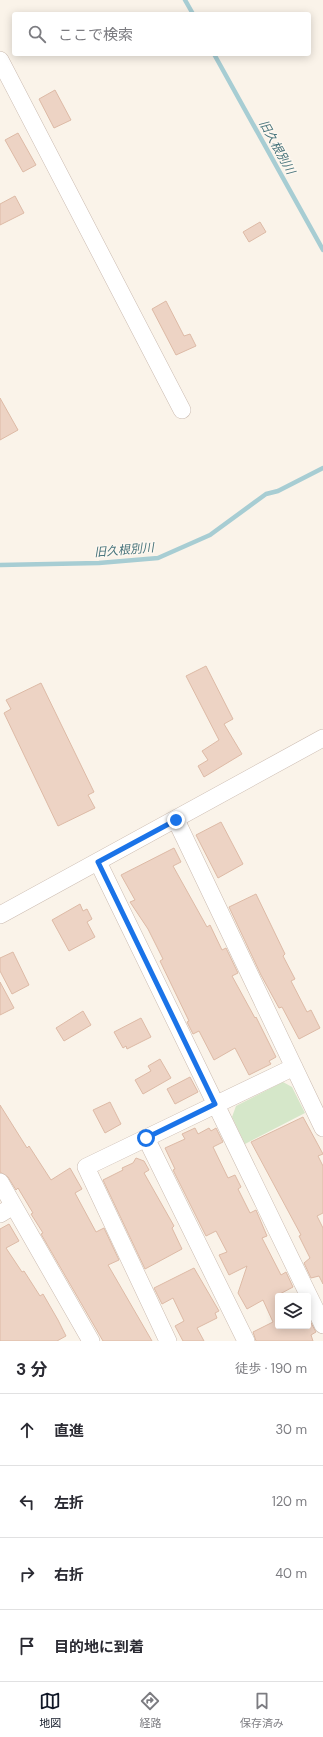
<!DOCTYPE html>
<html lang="ja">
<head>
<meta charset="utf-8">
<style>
	:root { --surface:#fff; --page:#f2f2f3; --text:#2b2b33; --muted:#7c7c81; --line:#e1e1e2; --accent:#111827 }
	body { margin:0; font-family:"DM Sans","Noto Sans JP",sans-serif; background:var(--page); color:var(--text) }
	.controls { position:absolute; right:12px; bottom:12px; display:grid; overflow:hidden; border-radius:4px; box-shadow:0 2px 10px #0003 }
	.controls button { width:36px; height:36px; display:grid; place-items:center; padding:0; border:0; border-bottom:1px solid var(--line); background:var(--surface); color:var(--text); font:20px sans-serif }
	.stop { position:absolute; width:12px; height:12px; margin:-9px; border:3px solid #1a73e8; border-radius:50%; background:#fff }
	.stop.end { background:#1a73e8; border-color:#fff; box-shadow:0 1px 4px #0008 }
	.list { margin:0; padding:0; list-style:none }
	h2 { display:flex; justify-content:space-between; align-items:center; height:52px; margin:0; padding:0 16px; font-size:17px }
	h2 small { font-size:13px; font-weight:400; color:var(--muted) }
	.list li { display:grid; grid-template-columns:26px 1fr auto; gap:12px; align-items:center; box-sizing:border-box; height:72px; padding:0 16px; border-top:1px solid var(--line) }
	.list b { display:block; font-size:15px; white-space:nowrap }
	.list em { font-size:13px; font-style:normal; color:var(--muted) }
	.icon { flex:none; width:22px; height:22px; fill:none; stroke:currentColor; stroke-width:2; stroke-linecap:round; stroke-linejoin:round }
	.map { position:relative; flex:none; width:323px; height:1341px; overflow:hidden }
	.search { position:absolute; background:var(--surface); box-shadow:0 2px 10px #0003; left:12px; right:12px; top:12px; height:44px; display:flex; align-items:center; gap:10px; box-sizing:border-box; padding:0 14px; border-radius:4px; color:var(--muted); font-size:15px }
	.sheet { height:340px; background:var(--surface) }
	nav { display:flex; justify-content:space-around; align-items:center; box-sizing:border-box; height:56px; border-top:1px solid var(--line); background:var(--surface); font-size:11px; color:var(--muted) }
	nav a { display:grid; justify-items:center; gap:2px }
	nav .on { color:var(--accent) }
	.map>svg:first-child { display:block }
	.green { fill:#d5e7c9 }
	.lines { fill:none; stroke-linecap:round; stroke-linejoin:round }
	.stream { stroke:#a7cdd3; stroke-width:4.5 }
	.building { fill:#edd3c4; stroke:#ddbaa6 }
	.minor-casing { stroke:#cbbbb0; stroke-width:18 }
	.minor { stroke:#fff; stroke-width:17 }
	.route { stroke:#1a73e8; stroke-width:5 }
	.labels { text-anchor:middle; stroke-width:3; stroke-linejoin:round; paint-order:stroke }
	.water-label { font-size:12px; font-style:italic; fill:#48747c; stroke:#fdf7ef }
</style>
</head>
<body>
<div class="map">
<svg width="323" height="1341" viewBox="0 0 323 1341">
	<rect width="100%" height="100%" fill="#faf3e9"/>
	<!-- green -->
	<path class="green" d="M 283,1082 L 292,1087 L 305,1113 L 245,1144 L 232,1117 L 236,1106 Z"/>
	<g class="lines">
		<!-- stream -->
		<path class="stream" d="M 185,0 L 193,14
			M 214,54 L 323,250
			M 0,565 L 99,563 L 158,558 L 210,535 L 266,494 L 278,491 L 323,468"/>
	</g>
	<!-- building -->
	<path class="building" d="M 55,90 L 71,120 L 54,128 L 39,99 Z
		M 18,133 L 36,165 L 23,172 L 5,140 Z
		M 15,196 L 24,213 L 0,225 L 0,204 Z
		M 260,222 L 266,232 L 249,242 L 243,232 Z
		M 166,301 L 184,336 L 190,334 L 196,346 L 176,355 L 152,309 Z
		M 0,398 L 18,430 L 0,440 Z
		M 206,666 L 233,719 L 224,724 L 242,754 L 204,777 L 198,766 L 208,760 L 202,751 L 219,740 L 186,676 Z
		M 41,683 L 94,792 L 88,795 L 95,808 L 58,826 L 4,713 L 11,709 L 6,700 Z
		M 221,822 L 243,864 L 218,878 L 196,835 Z
		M 174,848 L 181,862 L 173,866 L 207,927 L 210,925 L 222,950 L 226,948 L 238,973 L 232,976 L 255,1018 L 256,1017 L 276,1057 L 269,1061 L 271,1064 L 249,1075 L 235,1048 L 214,1060 L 199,1031 L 193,1034 L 187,1022 L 189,1021 L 160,961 L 163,959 L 148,929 L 130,902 L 135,900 L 121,875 Z
		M 256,894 L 285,954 L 283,956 L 295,979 L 291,981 L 307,1012 L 311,1010 L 320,1028 L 299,1039 L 282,1007 L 279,1008 L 261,975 L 229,907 Z
		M 80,904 L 83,911 L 87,909 L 92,919 L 87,922 L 95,937 L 69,951 L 52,920 Z
		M 13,952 L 29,985 L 12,994 L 0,971 L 0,958 Z
		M 0,982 L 14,1008 L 0,1015 Z
		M 83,1011 L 91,1025 L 64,1041 L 56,1028 Z
		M 141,1018 L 151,1037 L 127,1049 L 126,1046 L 123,1048 L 114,1032 Z
		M 160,1059 L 171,1078 L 143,1094 L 135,1080 L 151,1071 L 148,1066 Z
		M 190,1077 L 198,1092 L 175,1104 L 167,1089 Z
		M 110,1102 L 121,1124 L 105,1133 L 93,1110 Z
		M 0,1105 L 27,1148 L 29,1146 L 51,1180 L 70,1168 L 82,1189 L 75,1193 L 96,1232 L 104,1228 L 119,1260 L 108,1265 L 152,1341 L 103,1341 L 41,1234 L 43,1233 L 31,1214 L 33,1213 L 18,1188 L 16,1190 L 8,1177 L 0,1172 Z
		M 303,1117 L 323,1154 L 318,1156 L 323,1166 L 323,1213 L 317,1216 L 323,1228 L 323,1284 L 319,1276 L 311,1278 L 304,1263 L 310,1258 L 299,1236 L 301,1235 L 251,1142 Z
		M 195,1128 L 198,1134 L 209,1128 L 211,1131 L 216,1128 L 223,1142 L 213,1147 L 228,1178 L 235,1175 L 241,1187 L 238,1189 L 250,1213 L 256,1210 L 267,1236 L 262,1238 L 281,1275 L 286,1272 L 293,1287 L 278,1295 L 278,1326 L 308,1326 L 308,1322 L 310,1321 L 316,1332 L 311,1335 L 313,1341 L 256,1341 L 253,1332 L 273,1322 L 263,1300 L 247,1309 L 238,1293 L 247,1266 L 229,1275 L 219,1255 L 227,1252 L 216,1231 L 206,1236 L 173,1170 L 175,1169 L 165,1148 L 185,1139 L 182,1134 Z
		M 136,1158 L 144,1161 L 149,1170 L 144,1173 L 174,1226 L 172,1228 L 182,1249 L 145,1269 L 103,1180 L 123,1170 L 122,1168 L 133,1163 Z
		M 9,1224 L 19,1241 L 6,1248 L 22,1272 L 24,1271 L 40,1296 L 43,1294 L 58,1320 L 66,1336 L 57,1341 L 0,1341 L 0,1229 Z
		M 194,1268 L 219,1311 L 215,1313 L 217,1318 L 197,1328 L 204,1341 L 183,1341 L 175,1326 L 184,1321 L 173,1298 L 162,1304 L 154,1288 Z"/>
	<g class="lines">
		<defs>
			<path id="minor" d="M 0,60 L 182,410
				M 176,820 L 323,1128
				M 98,862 L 323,1325
				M 0,915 L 323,738
				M 146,1138 L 246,1341
				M 0,1182 L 91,1341
				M 0,1214 L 13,1206
				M 168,1341 L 86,1167 L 294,1067"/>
		</defs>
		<!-- minor casing -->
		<use href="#minor" class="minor-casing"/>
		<!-- minor -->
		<use href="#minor" class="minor"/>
	</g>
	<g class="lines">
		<!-- route -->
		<path class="route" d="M 146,1138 L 215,1104 L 98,862 L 176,820"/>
	</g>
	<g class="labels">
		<!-- water labels -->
		<g class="water-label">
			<text transform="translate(277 147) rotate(61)" y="4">旧久根別川</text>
			<text transform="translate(124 550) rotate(-5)" y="4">旧久根別川</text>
		</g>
	</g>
</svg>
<div class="controls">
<button><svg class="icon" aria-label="layers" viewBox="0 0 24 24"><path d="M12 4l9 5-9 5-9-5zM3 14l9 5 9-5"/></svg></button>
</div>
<div class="stop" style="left:146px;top:1138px"></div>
<div class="stop end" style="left:176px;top:820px"></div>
<div class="search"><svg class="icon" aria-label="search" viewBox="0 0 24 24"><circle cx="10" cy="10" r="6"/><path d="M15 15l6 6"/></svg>ここで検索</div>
</div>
<section class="sheet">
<h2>3 分<small>徒歩 · 190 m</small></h2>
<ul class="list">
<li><svg class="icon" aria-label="ahead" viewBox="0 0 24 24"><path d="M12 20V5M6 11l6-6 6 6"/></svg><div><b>直進</b></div><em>30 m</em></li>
<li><svg class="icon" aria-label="left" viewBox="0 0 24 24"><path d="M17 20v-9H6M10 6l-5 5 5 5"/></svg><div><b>左折</b></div><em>120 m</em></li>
<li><svg class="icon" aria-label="right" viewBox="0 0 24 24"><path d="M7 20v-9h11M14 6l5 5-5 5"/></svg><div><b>右折</b></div><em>40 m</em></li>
<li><svg class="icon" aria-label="arrive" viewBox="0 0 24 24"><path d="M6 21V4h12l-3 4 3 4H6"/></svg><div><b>目的地に到着</b></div></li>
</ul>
</section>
<nav>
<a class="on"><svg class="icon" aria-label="map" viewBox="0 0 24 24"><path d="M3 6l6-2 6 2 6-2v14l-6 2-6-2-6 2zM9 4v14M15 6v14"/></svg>地図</a>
<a><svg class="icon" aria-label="directions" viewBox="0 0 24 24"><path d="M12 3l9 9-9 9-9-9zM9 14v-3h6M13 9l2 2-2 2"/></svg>経路</a>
<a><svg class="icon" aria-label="saved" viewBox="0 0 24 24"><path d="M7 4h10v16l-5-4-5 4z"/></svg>保存済み</a>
</nav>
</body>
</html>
